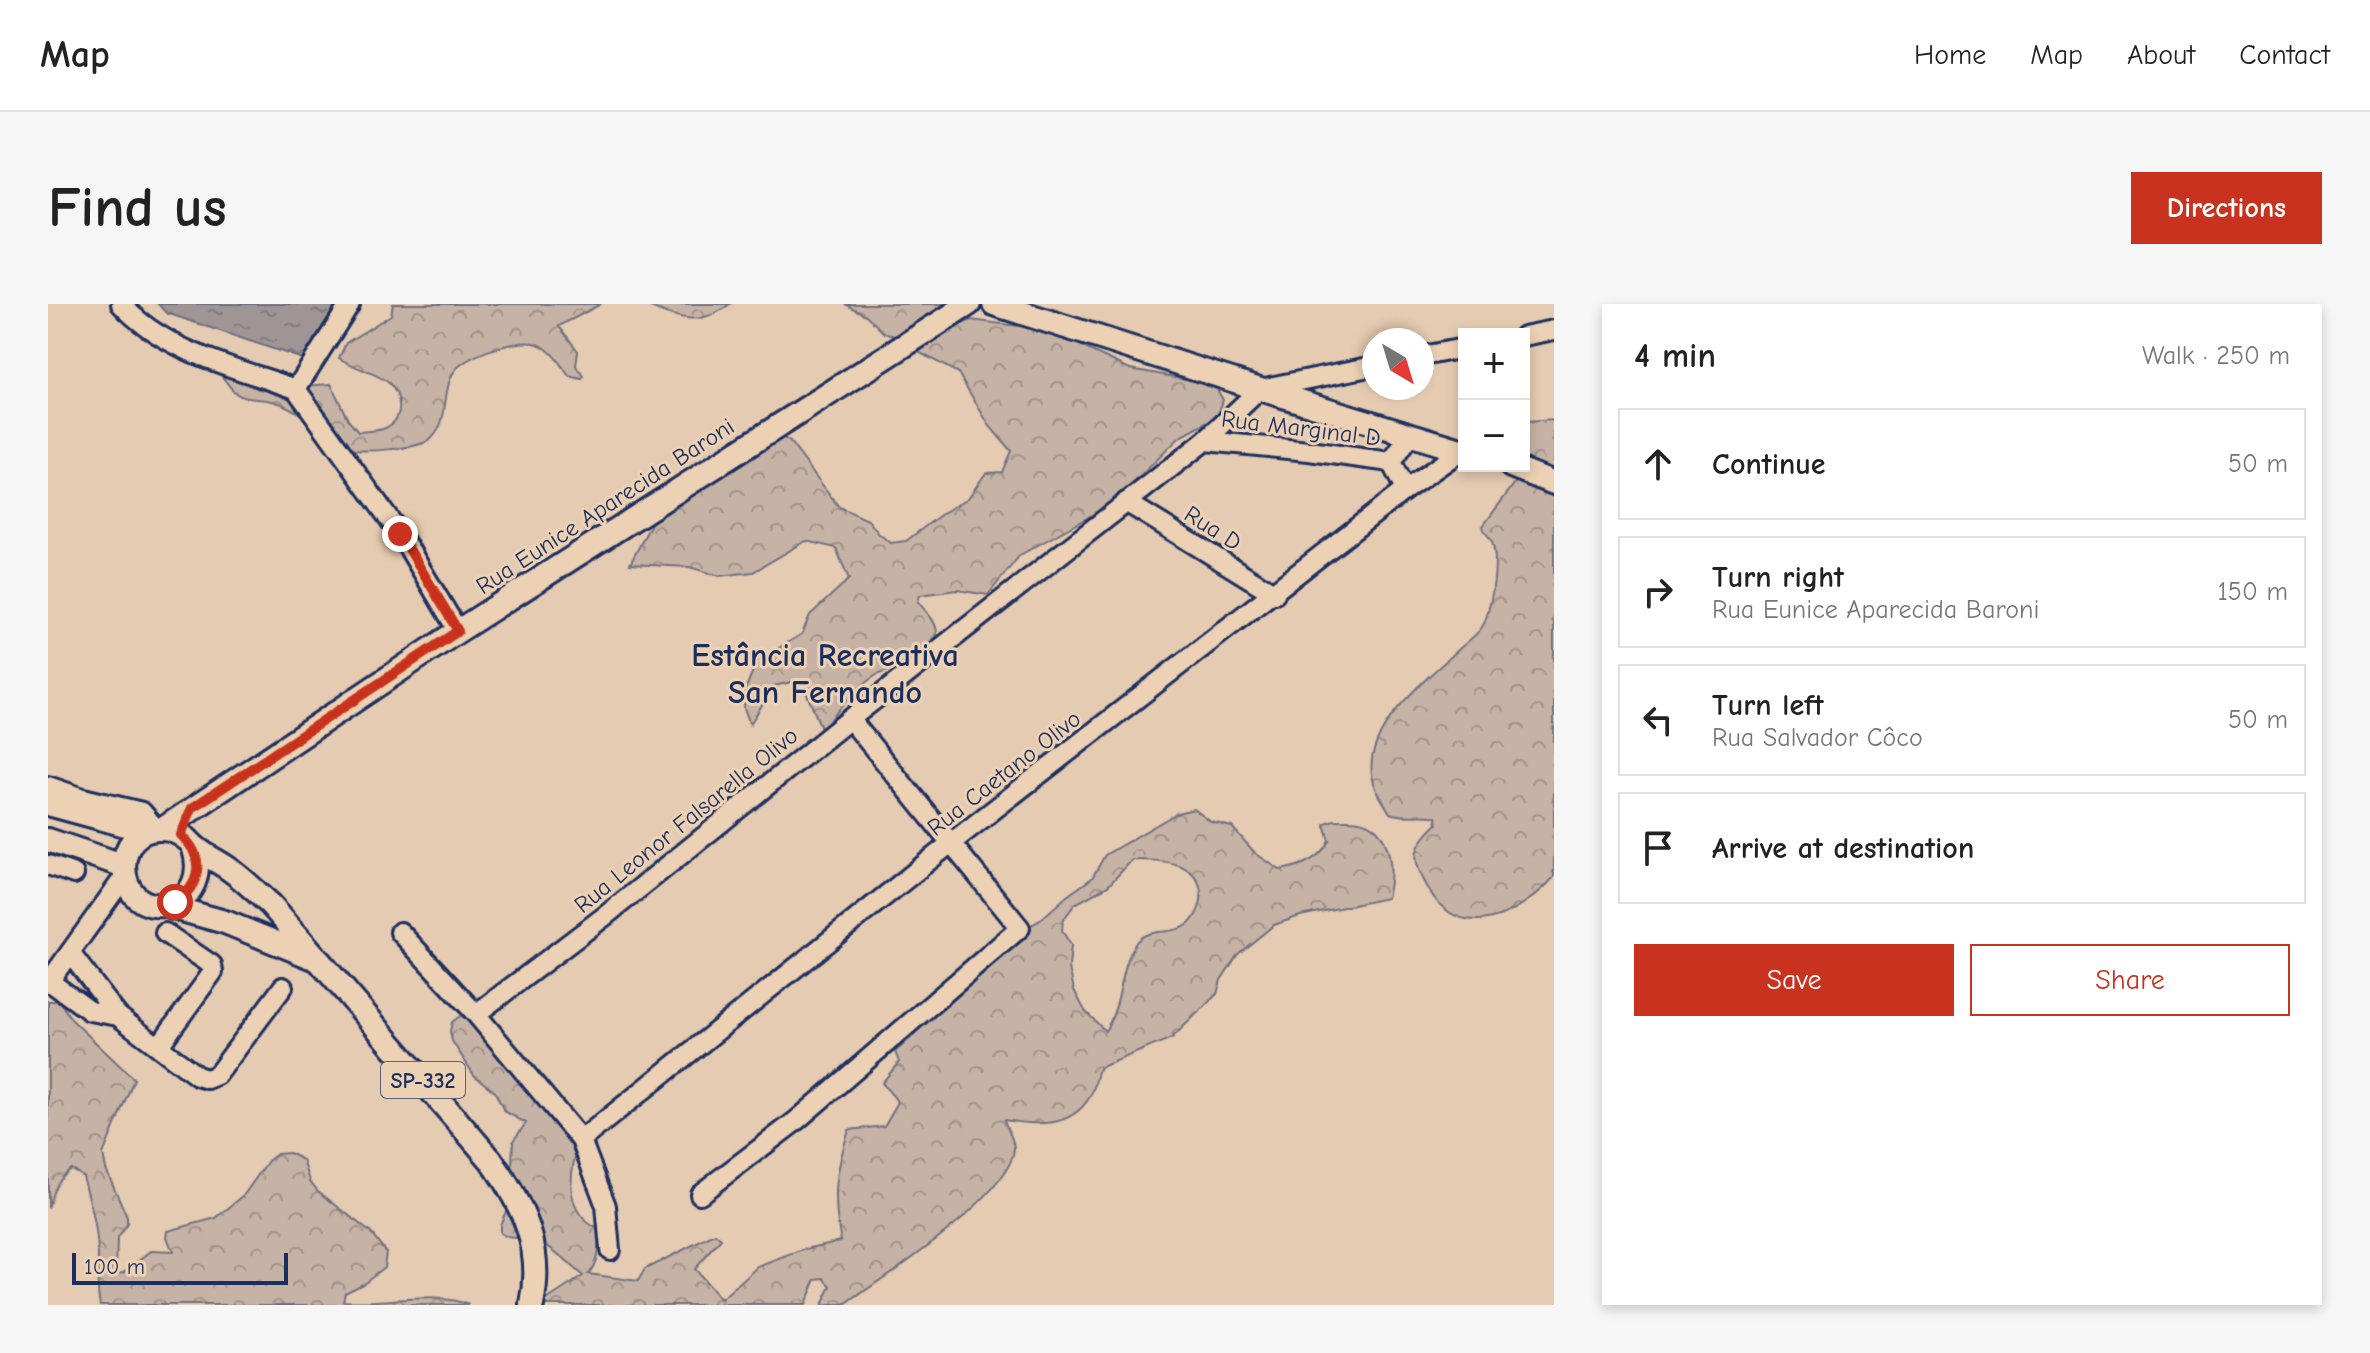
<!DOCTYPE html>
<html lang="en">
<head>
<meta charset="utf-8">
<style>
	:root { --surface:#fff; --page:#f6f6f6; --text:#222; --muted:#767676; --line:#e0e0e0; --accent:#c8321e }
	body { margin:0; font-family:"Comic Neue",sans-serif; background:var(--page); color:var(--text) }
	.controls { position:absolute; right:24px; top:24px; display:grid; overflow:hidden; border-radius:0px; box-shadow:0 4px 12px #0003 }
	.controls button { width:72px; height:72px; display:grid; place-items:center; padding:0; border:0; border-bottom:2px solid var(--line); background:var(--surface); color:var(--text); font:40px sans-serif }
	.compass { position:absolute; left:1314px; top:24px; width:72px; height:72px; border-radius:50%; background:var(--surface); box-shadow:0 4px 12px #0003; rotate:142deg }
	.scale { position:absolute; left:24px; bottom:20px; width:216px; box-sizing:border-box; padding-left:8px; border:4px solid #1b2f5e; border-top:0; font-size:22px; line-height:28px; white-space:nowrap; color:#1b2f5e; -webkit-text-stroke:6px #edd1b4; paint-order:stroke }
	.stop { position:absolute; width:24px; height:24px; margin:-18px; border:6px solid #c8321e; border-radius:50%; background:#fff }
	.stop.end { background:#c8321e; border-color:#fff; box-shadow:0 2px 8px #0008 }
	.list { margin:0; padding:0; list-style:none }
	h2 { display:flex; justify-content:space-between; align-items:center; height:104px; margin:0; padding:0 32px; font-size:34px }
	h2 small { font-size:26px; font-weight:400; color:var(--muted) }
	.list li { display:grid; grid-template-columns:52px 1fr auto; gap:24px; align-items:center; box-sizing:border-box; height:112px; margin:0 16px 16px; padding:0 16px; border:2px solid var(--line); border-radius:0px }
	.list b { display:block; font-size:30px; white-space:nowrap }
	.list p { margin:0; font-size:26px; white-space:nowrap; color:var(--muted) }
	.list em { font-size:26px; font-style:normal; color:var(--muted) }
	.actions { display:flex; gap:16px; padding:24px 32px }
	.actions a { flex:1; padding:18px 0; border:2px solid var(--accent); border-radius:0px; text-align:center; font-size:28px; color:var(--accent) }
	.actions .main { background:var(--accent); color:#fff }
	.icon { flex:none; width:44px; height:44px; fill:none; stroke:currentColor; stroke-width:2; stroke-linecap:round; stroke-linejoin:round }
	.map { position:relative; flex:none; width:1506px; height:1001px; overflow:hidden; border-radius:0px }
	header { display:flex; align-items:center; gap:48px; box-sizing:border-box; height:112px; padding:0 40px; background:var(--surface); border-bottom:2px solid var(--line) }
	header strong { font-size:38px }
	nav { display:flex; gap:44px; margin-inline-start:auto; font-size:28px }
	.intro { display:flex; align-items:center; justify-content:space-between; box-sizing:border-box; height:192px; padding:0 48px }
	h1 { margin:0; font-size:56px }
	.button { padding:20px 36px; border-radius:0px; background:var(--accent); color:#fff; font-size:28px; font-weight:700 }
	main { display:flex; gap:48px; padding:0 48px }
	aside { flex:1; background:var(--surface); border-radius:0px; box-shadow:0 4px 12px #0003 }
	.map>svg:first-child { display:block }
	.forest { fill:url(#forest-crowns); stroke:#717182; stroke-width:2; fill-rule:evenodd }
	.water { fill:url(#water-ripples); stroke:#6b6c7f; stroke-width:2 }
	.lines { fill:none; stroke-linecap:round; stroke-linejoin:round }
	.minor-casing { stroke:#1b2f5e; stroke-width:24 }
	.major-casing { stroke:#1b2f5e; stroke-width:28 }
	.minor { stroke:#edd1b4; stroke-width:18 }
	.major { stroke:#edd1b4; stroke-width:22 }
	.route { stroke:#c8321e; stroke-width:10 }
	.labels { text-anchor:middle; stroke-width:6; stroke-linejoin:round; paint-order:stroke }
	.shield { fill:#edd1b4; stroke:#5a6078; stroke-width:2 }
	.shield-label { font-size:22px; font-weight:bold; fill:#1b2f5e }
	.street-label { font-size:24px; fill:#1b2f5e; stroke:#edd1b4 }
	.district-label { font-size:32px; font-weight:bold; fill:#1b2f5e; stroke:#edd1b4 }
</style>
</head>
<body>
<header>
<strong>Map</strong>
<nav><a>Home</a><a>Map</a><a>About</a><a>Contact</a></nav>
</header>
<div class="intro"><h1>Find us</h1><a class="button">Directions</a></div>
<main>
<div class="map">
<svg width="1506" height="1001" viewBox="0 0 1506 1001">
	<defs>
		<pattern id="forest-crowns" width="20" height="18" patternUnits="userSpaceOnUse" patternTransform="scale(2)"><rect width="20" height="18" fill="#c7b3a5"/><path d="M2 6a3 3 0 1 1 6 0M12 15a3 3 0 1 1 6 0" fill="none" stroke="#a1928a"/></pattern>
		<pattern id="water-ripples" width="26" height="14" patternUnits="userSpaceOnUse" patternTransform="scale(2)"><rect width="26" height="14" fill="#a09595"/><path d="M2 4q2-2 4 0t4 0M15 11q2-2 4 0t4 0" fill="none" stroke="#827a7d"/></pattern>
	</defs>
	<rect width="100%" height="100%" fill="#e5cbb1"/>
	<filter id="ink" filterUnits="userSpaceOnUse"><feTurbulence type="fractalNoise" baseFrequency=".0125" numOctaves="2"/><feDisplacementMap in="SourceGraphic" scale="16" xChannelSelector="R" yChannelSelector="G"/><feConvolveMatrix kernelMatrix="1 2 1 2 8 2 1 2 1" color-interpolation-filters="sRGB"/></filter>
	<g filter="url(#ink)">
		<!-- forest -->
		<path class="forest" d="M 345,0 L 553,0 L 511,22 L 530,47 L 528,62 L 536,72 L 534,75 L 521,72 C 512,60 502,42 486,39 C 467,35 413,52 404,71 C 394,90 401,117 384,134 C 375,145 308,150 295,144 C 279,136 267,119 252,110 C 243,104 229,97 219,96 C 209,94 197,96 189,90 C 183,86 178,77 173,71 L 193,74 L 210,85 L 283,80 L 300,116 L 310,128 C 318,127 327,127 335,125 C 356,117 355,94 341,79 C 333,71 304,63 291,54 L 298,39 L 343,11 Z
			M 595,0 L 682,0 C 650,25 628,13 595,0 Z
			M 797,0 L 896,0 L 858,35 L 836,29 L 818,11 Z
			M 923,16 L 1009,27 L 1039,45 L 1082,65 L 1166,80 L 1175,96 L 1169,113 L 1131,134 L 1064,200 L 972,251 L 940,291 L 909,286 L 872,291 L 870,298 C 889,319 900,333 872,353 C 867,357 862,361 856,363 C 847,366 835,367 827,372 C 806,385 789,408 774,426 L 753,376 L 726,382 L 702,420 L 696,404 L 697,386 L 709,357 L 754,330 L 762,311 L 801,275 L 788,244 L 758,237 L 705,268 L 672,272 L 641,263 L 582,260 L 608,210 L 729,130 L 742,138 L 791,203 L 820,216 L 831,230 L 843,239 L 858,237 L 895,209 L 920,194 L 938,169 L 954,168 L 963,147 L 941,121 L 910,69 L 863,44 Z
			M 1506,116 L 1506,573 C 1472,612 1411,641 1380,584 C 1364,555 1362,545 1389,520 L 1388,513 C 1372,509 1358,515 1342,509 C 1335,497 1326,485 1324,471 C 1317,423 1377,376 1408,348 C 1417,339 1434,328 1437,317 C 1444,298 1451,257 1444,238 C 1441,231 1436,230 1435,222 L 1478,164 L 1476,120 L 1478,118 Z
			M 1146,505 L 1163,518 L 1184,523 L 1207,549 L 1232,566 C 1252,563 1273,555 1281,536 L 1276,520 C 1284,515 1291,516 1300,516 C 1343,515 1347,562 1339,594 L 1252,612 L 1226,621 L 1190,650 L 1173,676 L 1169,690 L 1124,734 L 1051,764 C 1048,773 1047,786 1041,794 C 1022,825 987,821 956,816 C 959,825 966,835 966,845 C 962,893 836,972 797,1001 L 774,1001 L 783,982 L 776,974 L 768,975 L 757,1001 L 496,1001 L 497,997 L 535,972 C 520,960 502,939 483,935 C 471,932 462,937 452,929 L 452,921 L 459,905 L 448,884 L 464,860 L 465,837 L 478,819 L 456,807 L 447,788 L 426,771 L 404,737 L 402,727 L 404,718 L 412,712 L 419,714 L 456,741 L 530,841 C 521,872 516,908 550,925 C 552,939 550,960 540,970 L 590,977 L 597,965 L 667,930 L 673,935 L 646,965 L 673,996 L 710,963 L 758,945 L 793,937 C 784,893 787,868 801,826 L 836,822 L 850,798 L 834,779 L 851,758 L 847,748 L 865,732 L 893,685 L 956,635 L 991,617 L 1019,592 L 1044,574 L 1057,551 L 1129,509 ZM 1084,556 C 1113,556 1156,556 1153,596 C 1152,605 1146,617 1138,622 C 1123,632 1098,622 1087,640 C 1071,666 1074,701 1057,727 L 1037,707 L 1026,686 L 1021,664 L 1023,641 L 1014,627 L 1015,616 L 1027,600 L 1060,582 Z
			M 0,697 L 11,697 L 24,716 L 86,775 L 55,850 L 58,865 L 79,913 L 79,920 L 69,934 L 68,969 L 76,968 L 103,947 L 125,948 L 119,933 L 120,927 L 168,914 L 195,892 L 220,857 L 229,850 L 241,849 L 255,856 L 262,877 L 270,887 L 323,929 L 338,948 L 336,963 L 317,978 L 297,988 L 295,997 C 334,1001 384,986 421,1001 L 52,1001 C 48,983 50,967 50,949 C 49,922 42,897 35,872 L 23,865 C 8,873 5,888 0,904 Z"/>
		<!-- water -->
		<path class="water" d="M 110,0 L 289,0 L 255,55 L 118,9 Z"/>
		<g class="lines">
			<defs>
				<path id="minor" d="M 73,0 C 118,49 187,63 248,85
					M 1476,32 L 1506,26
					M 1374,52 L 1416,44
					M 248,85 L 352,230 L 410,327
					M 248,85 L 302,0
					M 1157,137 L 1261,147 L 1343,158
					M 1357,186 L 1343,158 L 1363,130
					M 1078,198 L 1227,290
					M 0,482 L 35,494 L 94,508 L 108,525
					M 0,561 L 26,570
					M 352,628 L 428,710 L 533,836 L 558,902 L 562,946
					M 1,677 L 42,707 L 70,712 L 22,649
					M 0,679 L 76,573
					M 428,710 L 557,612 L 802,415 L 1157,137 L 1212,85 L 1326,62
					M 70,712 L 149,772 L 159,775 L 169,771 L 235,683
					M 111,742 L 165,668 L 164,661 L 117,629
					M 533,836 L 903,539 L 1357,186 L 1414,146
					M 652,890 L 748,817 L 972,624 L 802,415"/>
				<path id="major" d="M 946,0 L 1212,85 L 1416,147
					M 1463,162 L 1506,179
					M 0,500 L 99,527
					M 115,525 L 410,327 L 921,0
					M 0,536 L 74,561
					M 146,545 C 154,570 145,597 116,601 C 65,607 62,523 113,525 C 123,525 134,530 141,537 C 152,550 167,555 181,565 C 196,575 209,589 223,601 L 443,856 C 475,902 496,943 484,1001
					M 115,601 L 177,618 L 266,654"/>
			</defs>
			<!-- minor casing -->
			<use href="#minor" class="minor-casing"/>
			<!-- major casing -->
			<use href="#major" class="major-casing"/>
			<!-- minor -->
			<use href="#minor" class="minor"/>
			<!-- major -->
			<use href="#major" class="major"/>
		</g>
	</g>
	<g class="lines" filter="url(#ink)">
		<!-- route -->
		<path class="route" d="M 127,598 C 154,581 157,552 133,531 L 144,504 L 410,327 L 352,230"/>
	</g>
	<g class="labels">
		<!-- shield labels -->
		<rect class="shield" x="333" y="758" width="84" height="36" rx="6"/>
		<g class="shield-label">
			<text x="375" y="784">SP-332</text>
		</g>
		<!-- street labels -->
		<g class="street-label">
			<text transform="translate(1253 124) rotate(7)" y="8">Rua Marginal D</text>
			<text transform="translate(557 202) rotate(-33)" y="8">Rua Eunice Aparecida Baroni</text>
			<text transform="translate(1165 224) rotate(32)" y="8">Rua D</text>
			<text transform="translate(956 469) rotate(-38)" y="8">Rua Caetano Olivo</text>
			<text transform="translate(638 516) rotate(-39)" y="8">Rua Leonor Falsarella Olivo</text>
		</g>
		<!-- district labels -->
		<g class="district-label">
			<text x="777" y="362">Estância Recreativa<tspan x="777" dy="37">San Fernando</tspan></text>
		</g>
	</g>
</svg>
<div class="controls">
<button>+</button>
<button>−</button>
</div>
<svg class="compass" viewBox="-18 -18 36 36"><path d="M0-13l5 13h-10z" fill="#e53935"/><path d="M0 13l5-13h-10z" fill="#767676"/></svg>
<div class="scale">100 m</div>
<div class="stop" style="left:127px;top:598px"></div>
<div class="stop end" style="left:352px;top:230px"></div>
</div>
<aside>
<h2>4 min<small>Walk · 250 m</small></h2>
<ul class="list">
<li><svg class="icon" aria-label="ahead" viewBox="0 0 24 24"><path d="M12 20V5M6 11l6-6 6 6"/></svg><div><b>Continue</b></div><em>50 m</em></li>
<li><svg class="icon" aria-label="right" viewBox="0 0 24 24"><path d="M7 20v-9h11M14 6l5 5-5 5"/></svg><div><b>Turn right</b><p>Rua Eunice Aparecida Baroni</p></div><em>150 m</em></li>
<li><svg class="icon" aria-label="left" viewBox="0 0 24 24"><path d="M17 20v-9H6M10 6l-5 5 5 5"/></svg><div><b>Turn left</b><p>Rua Salvador Côco</p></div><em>50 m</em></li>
<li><svg class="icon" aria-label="arrive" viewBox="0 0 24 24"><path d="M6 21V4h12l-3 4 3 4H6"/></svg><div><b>Arrive at destination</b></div></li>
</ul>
<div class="actions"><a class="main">Save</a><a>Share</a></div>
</aside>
</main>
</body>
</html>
